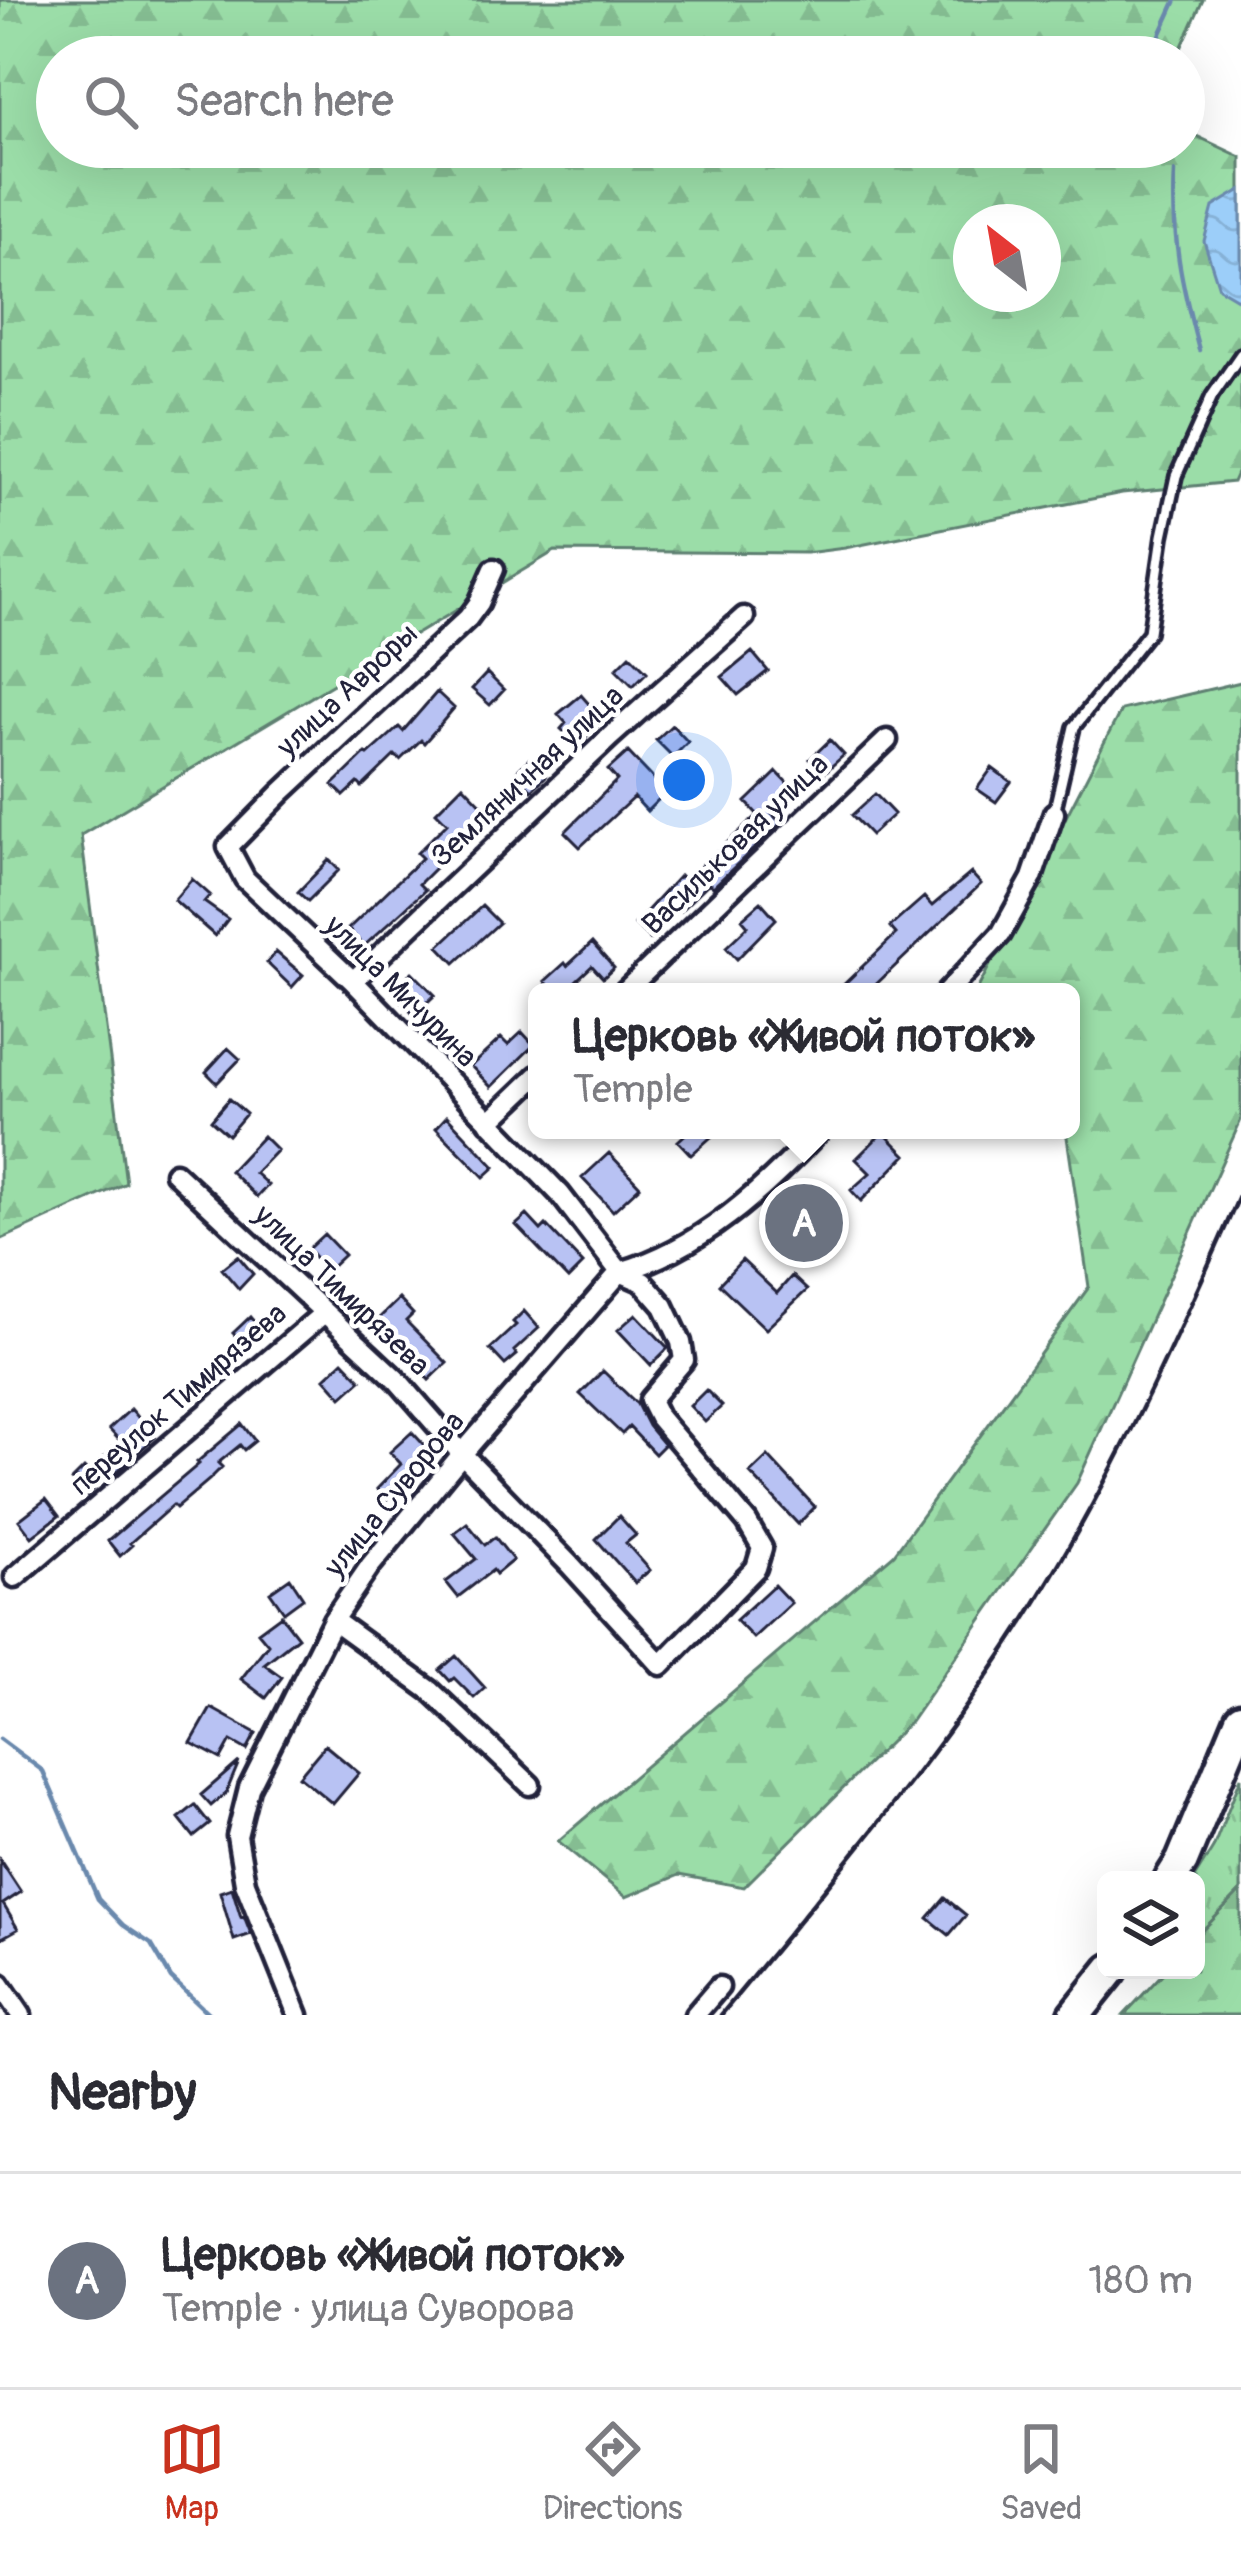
<!DOCTYPE html>
<html lang="en">
<head>
<meta charset="utf-8">
<style>
	:root { --surface:#fff; --page:#f7f7f7; --text:#2b2b33; --muted:#7c7c81; --line:#e1e1e2; --accent:#c8321e }
	body { margin:0; font-family:Pangolin,sans-serif; background:var(--page); color:var(--text) }
	.controls { position:absolute; right:36px; bottom:36px; display:grid; overflow:hidden; border-radius:18px; box-shadow:0 12px 48px #0002 }
	.controls button { width:108px; height:108px; display:grid; place-items:center; padding:0; border:0; border-bottom:3px solid var(--line); background:var(--surface); color:var(--text); font:60px sans-serif }
	.compass { position:absolute; left:953px; top:204px; width:108px; height:108px; border-radius:50%; background:var(--surface); box-shadow:0 12px 48px #0002; rotate:329deg }
	.you { position:absolute; left:684px; top:780px; width:42px; height:42px; margin:-30px; border:9px solid #fff; border-radius:50%; background:#1a73e8; box-shadow:0 0 0 18px #1a73e833 }
	.badge { display:grid; place-items:center; width:78px; height:78px; border-radius:50%; background:var(--accent); color:#fff; font-size:39px; font-weight:700 }
	.pin { position:absolute; translate:-50% -50%; border:6px solid #fff; box-shadow:0 3px 12px #0006 }
	.popup { position:absolute; left:528px; top:983px; width:552px; height:156px; box-sizing:border-box; display:grid; place-content:center; border-radius:18px; background:var(--surface); filter:drop-shadow(0 3px 9px #0005); font-size:39px; white-space:nowrap; color:var(--muted) }
	.popup b { font-size:45px; color:var(--text) }
	.popup::after { content:''; position:absolute; left:50%; top:100%; margin-left:-24px; border:24px solid transparent; border-top-color:var(--surface) }
	.list { margin:0; padding:0; list-style:none }
	h2 { display:flex; justify-content:space-between; align-items:center; height:156px; margin:0; padding:0 48px; font-size:51px }
	h2 small { font-size:39px; font-weight:400; color:var(--muted) }
	.list li { display:grid; grid-template-columns:78px 1fr auto; gap:36px; align-items:center; box-sizing:border-box; height:216px; padding:0 48px; border-top:3px solid var(--line) }
	.list b { display:block; font-size:45px; white-space:nowrap }
	.list p { margin:0; font-size:39px; white-space:nowrap; color:var(--muted) }
	.list em { font-size:39px; font-style:normal; color:var(--muted) }
	.icon { flex:none; width:66px; height:66px; fill:none; stroke:currentColor; stroke-width:2; stroke-linecap:round; stroke-linejoin:round }
	.map { position:relative; flex:none; width:1241px; height:2015px; overflow:hidden }
	.search { position:absolute; background:var(--surface); box-shadow:0 12px 48px #0002; left:36px; right:36px; top:36px; height:132px; display:flex; align-items:center; gap:30px; box-sizing:border-box; padding:0 42px; border-radius:66px; color:var(--muted); font-size:45px }
	.sheet { height:372px; background:var(--surface) }
	nav { display:flex; justify-content:space-around; align-items:center; box-sizing:border-box; height:168px; border-top:3px solid var(--line); background:var(--surface); font-size:33px; color:var(--muted) }
	nav a { display:grid; justify-items:center; gap:6px }
	nav .on { color:var(--accent) }
	.map>svg:first-child { display:block }
	.grass { fill:url(#grass-tufts); stroke:#5e8072; stroke-width:3 }
	.forest { fill:url(#forest-firs); stroke:#5e8072; stroke-width:3; fill-rule:evenodd }
	.water { fill:url(#water-waves); stroke:#6b89ad; stroke-width:3 }
	.lines { fill:none; stroke-linecap:round; stroke-linejoin:round }
	.stream { stroke:#6b89ad; stroke-width:4.5 }
	.building { fill:#b8c2f3; stroke:#22223b; stroke-width:3 }
	.service-casing { stroke:#22223b; stroke-width:18 }
	.minor-casing { stroke:#22223b; stroke-width:27 }
	.trunk-casing { stroke:#22223b; stroke-width:39 }
	.service { stroke:#fff; stroke-width:9 }
	.minor { stroke:#fff; stroke-width:18 }
	.trunk { stroke:#fff; stroke-width:30 }
	.rail { stroke:#22223b; stroke-width:4.5 }
	.labels { text-anchor:middle; stroke-width:9; stroke-linejoin:round; paint-order:stroke }
	.street-label { font-size:30px; fill:#22223b; stroke:#fff }
</style>
</head>
<body>
<div class="map">
<svg width="1241" height="2015" viewBox="0 0 1241 2015">
	<defs>
		<pattern id="grass-tufts" width="24" height="20" patternUnits="userSpaceOnUse" patternTransform="scale(3)"><rect width="24" height="20" fill="#9bdda8"/><path d="M3 7l-1-3M5 7V3M7 7l1-3M15 17l-1-3M17 17v-4M19 17l1-3" fill="none" stroke="#85bd92"/></pattern>
		<pattern id="forest-firs" width="22" height="20" patternUnits="userSpaceOnUse" patternTransform="scale(3)"><rect width="22" height="20" fill="#9bdda8"/><path d="M5 1l3.5 6h-7zM16 11l3.5 6h-7z" fill="#85bd92"/></pattern>
		<pattern id="water-waves" width="16" height="10" patternUnits="userSpaceOnUse" patternTransform="scale(3)"><rect width="16" height="10" fill="#9ccef9"/><path d="M0 5q4-4 8 0t8 0" fill="none" stroke="#86b1d6"/></pattern>
	</defs>
	<rect width="100%" height="100%" fill="#fff"/>
	<filter id="ink" filterUnits="userSpaceOnUse"><feTurbulence type="fractalNoise" baseFrequency=".00833" numOctaves="2"/><feDisplacementMap in="SourceGraphic" scale="24" xChannelSelector="R" yChannelSelector="G"/><feConvolveMatrix kernelMatrix="1 2 1 2 8 2 1 2 1" color-interpolation-filters="sRGB"/></filter>
	<g filter="url(#ink)">
		<!-- grass -->
		<path class="grass" d="M 1241,1777 L 1241,1891 L 1196,1937 L 1196,1880 L 1193,1880 L 1213,1848 Z"/>
		<!-- forest -->
		<path class="forest" d="M 0,0 L 1203,0 L 1177,57 L 57,57 L 57,147 L 1184,147 L 1184,130 L 1241,157 L 1241,464 L 1233,482 L 1122,493 L 845,548 L 806,553 L 555,551 L 81,835 L 126,1183 L 0,1240 ZM 971,222 L 1043,222 L 1043,294 L 971,294 Z
			M 1241,682 L 1241,1120 L 1077,1483 L 910,1722 L 744,1887 L 679,1875 L 626,1897 L 558,1841 L 894,1554 L 1089,1287 L 1066,1130 L 1071,1130 L 1071,992 L 976,992 L 1121,710 Z
			M 1241,1891 L 1241,2015 L 1124,2015 L 1166,1970 L 1196,1970 L 1196,1937 Z"/>
		<!-- water -->
		<path class="water" d="M 1241,190 L 1241,301 L 1219,288 L 1204,241 L 1213,207 Z"/>
		<g class="lines">
			<!-- stream -->
			<path class="stream" d="M 1150,57 L 1176,0
				M 1175,172 C 1171,238 1182,286 1199,350
				M 0,1739 L 43,1771 L 98,1899 L 123,1925 L 151,1944 L 171,1978 L 210,2015"/>
		</g>
		<!-- building -->
		<path class="building" d="M 752,652 L 768,671 L 738,695 L 722,677 Z
			M 630,655 L 647,672 L 633,686 L 616,669 Z
			M 487,673 L 504,690 L 490,705 L 472,689 Z
			M 437,692 L 454,708 L 438,727 L 424,743 L 421,740 L 400,760 L 395,755 L 362,787 L 358,783 L 344,796 L 333,785 L 366,753 L 368,755 L 399,727 L 403,731 Z
			M 581,695 L 603,720 L 578,745 L 561,729 L 566,723 L 558,714 Z
			M 672,725 L 688,742 L 673,757 L 656,740 Z
			M 830,740 L 844,755 L 824,773 L 810,759 Z
			M 628,752 L 666,792 L 647,811 L 634,797 L 580,847 L 565,832 L 617,780 L 608,770 Z
			M 529,759 L 546,776 L 532,790 L 515,773 Z
			M 992,768 L 1011,782 L 996,802 L 977,789 Z
			M 777,772 L 796,792 L 772,814 L 781,823 L 713,887 L 709,883 L 680,911 L 678,909 L 650,939 L 635,924 L 680,875 L 685,880 L 758,815 L 746,802 Z
			M 463,785 L 490,813 L 419,884 L 425,890 L 364,946 L 348,929 L 422,858 L 417,853 L 447,823 L 436,812 Z
			M 875,794 L 894,814 L 871,835 L 852,815 Z
			M 329,860 L 339,870 L 308,901 L 298,892 Z
			M 971,873 L 981,884 L 868,992 L 836,992 L 896,934 L 890,927 L 924,897 L 932,906 Z
			M 192,879 L 210,895 L 204,902 L 228,919 L 215,936 L 174,900 Z
			M 761,902 L 776,919 L 737,959 L 726,947 L 748,926 L 742,919 Z
			M 482,906 L 499,923 L 455,963 L 439,946 Z
			M 592,943 L 614,968 L 603,978 L 592,966 L 564,992 L 555,992 L 545,981 L 565,963 L 567,966 Z
			M 276,952 L 303,975 L 292,987 L 267,963 Z
			M 412,972 L 435,995 L 414,1015 L 392,991 Z
			M 522,1032 L 534,1045 L 491,1087 L 471,1066 L 501,1038 L 508,1045 Z
			M 228,1048 L 240,1059 L 217,1083 L 206,1072 Z
			M 229,1099 L 246,1114 L 228,1135 L 211,1120 Z
			M 447,1116 L 495,1167 L 484,1177 L 436,1128 Z
			M 690,1130 L 719,1130 L 691,1155 L 678,1141 Z
			M 883,1132 L 906,1155 L 861,1201 L 851,1190 L 870,1173 L 856,1159 Z
			M 263,1136 L 277,1150 L 255,1173 L 268,1185 L 257,1197 L 230,1171 Z
			M 609,1153 L 640,1186 L 613,1211 L 582,1178 Z
			M 807,1210 L 830,1233 L 811,1254 L 787,1231 Z
			M 527,1215 L 541,1230 L 546,1225 L 583,1264 L 568,1279 L 516,1225 Z
			M 324,1234 L 344,1255 L 327,1271 L 308,1249 Z
			M 238,1256 L 253,1274 L 239,1289 L 222,1269 Z
			M 742,1260 L 777,1293 L 792,1276 L 807,1290 L 766,1329 L 719,1284 Z
			M 399,1299 L 413,1314 L 406,1321 L 447,1363 L 429,1380 L 418,1368 L 420,1367 L 376,1321 Z
			M 524,1311 L 539,1328 L 514,1351 L 517,1355 L 505,1365 L 490,1349 L 516,1325 L 513,1322 Z
			M 636,1314 L 668,1348 L 651,1365 L 618,1330 Z
			M 250,1317 L 265,1334 L 248,1349 L 233,1333 Z
			M 343,1361 L 361,1380 L 342,1397 L 325,1378 Z
			M 603,1371 L 637,1404 L 648,1426 L 664,1445 L 655,1454 L 629,1427 L 622,1434 L 580,1394 Z
			M 706,1390 L 722,1406 L 705,1422 L 690,1406 Z
			M 131,1409 L 155,1437 L 113,1475 L 110,1472 L 87,1496 L 72,1480 L 84,1468 L 88,1472 L 120,1441 L 109,1429 Z
			M 242,1424 L 255,1441 L 244,1450 L 240,1445 L 218,1463 L 222,1467 L 209,1480 L 176,1508 L 173,1505 L 130,1543 L 132,1545 L 120,1556 L 108,1541 L 199,1464 L 197,1462 Z
			M 412,1432 L 434,1456 L 387,1499 L 377,1489 L 401,1464 L 390,1452 Z
			M 768,1456 L 815,1507 L 798,1524 L 750,1473 Z
			M 46,1499 L 59,1516 L 32,1537 L 19,1520 Z
			M 619,1516 L 636,1535 L 626,1543 L 650,1570 L 635,1583 L 596,1539 Z
			M 467,1523 L 485,1545 L 495,1537 L 513,1560 L 496,1574 L 493,1570 L 458,1597 L 446,1582 L 476,1559 L 454,1533 Z
			M 290,1578 L 303,1598 L 284,1612 L 270,1592 Z
			M 774,1585 L 791,1603 L 753,1638 L 736,1620 Z
			M 281,1615 L 298,1637 L 264,1664 L 282,1677 L 266,1698 L 241,1679 L 268,1644 L 258,1632 Z
			M 456,1656 L 485,1688 L 474,1698 L 454,1678 L 450,1681 L 440,1670 Z
			M 211,1708 L 256,1733 L 247,1750 L 231,1741 L 221,1759 L 191,1743 Z
			M 325,1745 L 359,1773 L 333,1804 L 299,1776 Z
			M 239,1762 L 226,1793 L 211,1806 L 201,1795 Z
			M 195,1805 L 210,1824 L 194,1837 L 179,1818 Z
			M 0,1860 L 21,1892 L 3,1904 L 18,1929 L 0,1939 Z
			M 232,1888 L 241,1917 L 244,1916 L 251,1934 L 234,1940 L 220,1892 Z
			M 945,1898 L 966,1915 L 949,1935 L 928,1918 Z"/>
		<g class="lines">
			<defs>
				<path id="service" d="M 1054,813 L 1074,727 L 1149,632 L 1163,536 L 1176,476 L 1212,396 L 1241,354"/>
				<path id="minor" d="M 353,981 L 610,737 L 744,617
					M 624,992 L 887,740
					M 947,992 L 1001,934 L 1032,878 L 1054,813
					M 489,1122 L 537,1076
					M 175,1173 L 398,1381 L 462,1454 L 569,1564 L 661,1665 L 756,1568 L 762,1548 L 747,1522 L 659,1418 L 650,1400 L 684,1360 L 681,1342 L 664,1306 L 643,1282 L 620,1272 L 560,1194 L 353,981 L 245,879 L 228,847 L 281,793 L 468,618 L 479,603 L 494,569
					M 15,1577 L 324,1313
					M 333,1620 L 431,1691 L 530,1785
					M 0,1984 L 21,2015
					M 298,2015 L 245,1883 L 237,1836 L 249,1788 L 333,1620 L 370,1566 L 462,1454 L 620,1272 C 700,1249 764,1190 820,1130
					M 695,2015 L 719,1987"/>
				<path id="trunk" d="M 1170,1880 L 1182,1861 L 1241,1719
					M 1075,2015 L 1111,1970"/>
			</defs>
			<!-- service casing -->
			<use href="#service" class="service-casing"/>
			<!-- minor casing -->
			<use href="#minor" class="minor-casing"/>
			<!-- trunk casing -->
			<use href="#trunk" class="trunk-casing"/>
			<!-- service -->
			<use href="#service" class="service"/>
			<!-- minor -->
			<use href="#minor" class="minor"/>
			<!-- trunk -->
			<use href="#trunk" class="trunk"/>
			<!-- rail -->
			<path class="rail" d="M 721,2015 C 837,1874 958,1734 1051,1577 C 1125,1454 1183,1323 1241,1192"/>
		</g>
	</g>
	<g class="labels">
		<!-- street labels -->
		<g class="street-label">
			<text transform="translate(347 690) rotate(-43)" y="10">улица Авроры</text>
			<text transform="translate(527 776) rotate(-43)" y="10">Земляничная улица</text>
			<text transform="translate(735 844) rotate(-44)" y="10">Васильковая улица</text>
			<text transform="translate(401 991) rotate(45)" y="10">улица Мичурина</text>
			<text transform="translate(342 1290) rotate(44)" y="10">улица Тимирязева</text>
			<text transform="translate(178 1399) rotate(-41)" y="10">переулок Тимирязева</text>
			<text transform="translate(394 1494) rotate(-51)" y="10">улица Суворова</text>
		</g>
	</g>
</svg>
<div class="controls">
<button><svg class="icon" aria-label="layers" viewBox="0 0 24 24"><path d="M12 4l9 5-9 5-9-5zM3 14l9 5 9-5"/></svg></button>
</div>
<svg class="compass" viewBox="-18 -18 36 36"><path d="M0-13l5 13h-10z" fill="#e53935"/><path d="M0 13l5-13h-10z" fill="#7c7c81"/></svg>
<div class="you"></div>
<div class="pin badge" style="left:804px;top:1223px;background:#6b7280">A</div>
<div class="popup"><b>Церковь «Живой поток»</b>Temple</div>
<div class="search"><svg class="icon" aria-label="search" viewBox="0 0 24 24"><circle cx="10" cy="10" r="6"/><path d="M15 15l6 6"/></svg>Search here</div>
</div>
<section class="sheet">
<h2>Nearby<small></small></h2>
<ul class="list">
<li><span class="badge" style="background:#6b7280">A</span><div><b>Церковь «Живой поток»</b><p>Temple · улица Суворова</p></div><em>180 m</em></li>
</ul>
</section>
<nav>
<a class="on"><svg class="icon" aria-label="map" viewBox="0 0 24 24"><path d="M3 6l6-2 6 2 6-2v14l-6 2-6-2-6 2zM9 4v14M15 6v14"/></svg>Map</a>
<a><svg class="icon" aria-label="directions" viewBox="0 0 24 24"><path d="M12 3l9 9-9 9-9-9zM9 14v-3h6M13 9l2 2-2 2"/></svg>Directions</a>
<a><svg class="icon" aria-label="saved" viewBox="0 0 24 24"><path d="M7 4h10v16l-5-4-5 4z"/></svg>Saved</a>
</nav>
</body>
</html>
